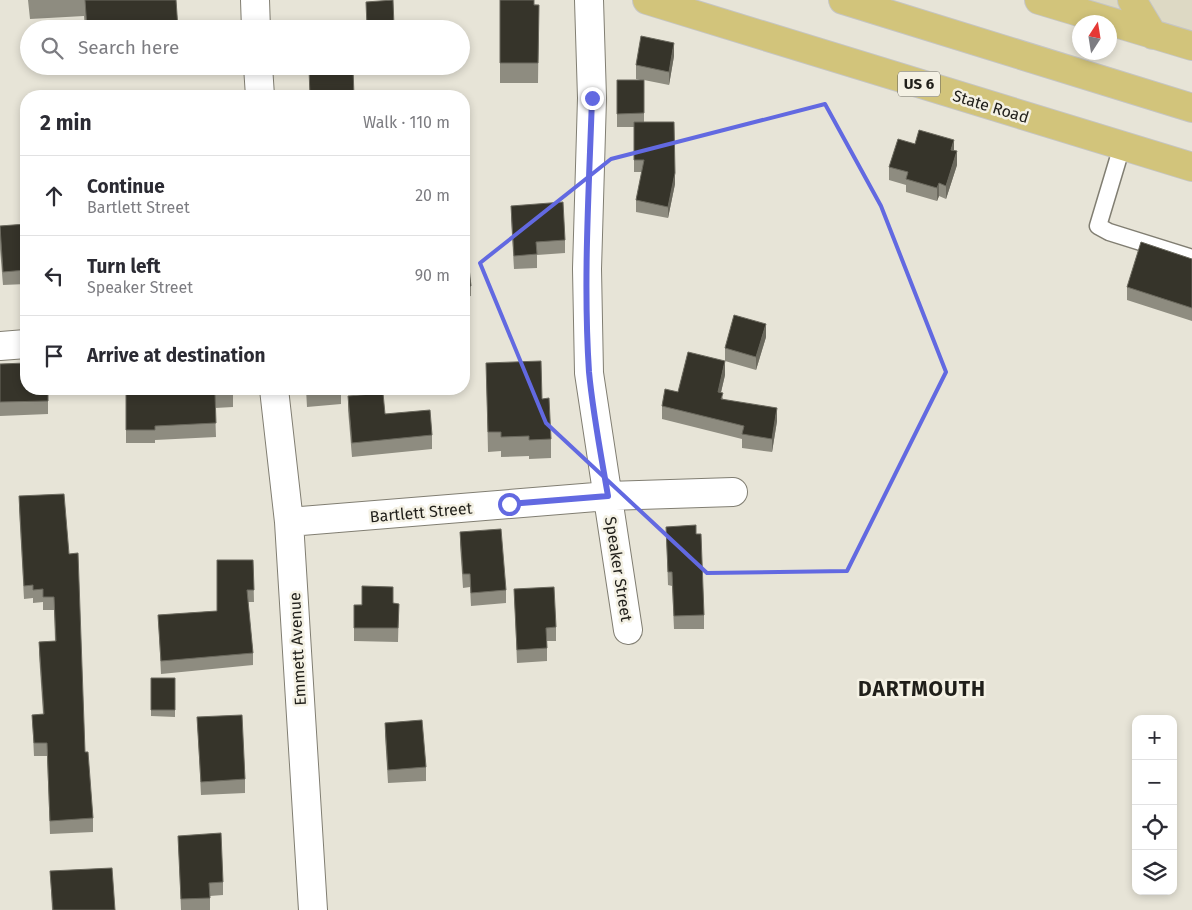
<!DOCTYPE html>
<html lang="en">
<head>
<meta charset="utf-8">
<style>
	:root { --surface:#fff; --page:#f7f7f7; --text:#2b2b33; --muted:#7c7c81; --line:#e1e1e2 }
	body { margin:0; font-family:"Fira Sans",sans-serif; background:var(--page); color:var(--text) }
	.controls { position:absolute; right:15px; bottom:15px; display:grid; overflow:hidden; border-radius:10px; box-shadow:0 2px 8px #0003 }
	.controls button { width:45px; height:45px; display:grid; place-items:center; padding:0; border:0; border-bottom:1px solid var(--line); background:var(--surface); color:var(--text); font:25px sans-serif }
	.compass { position:absolute; left:1072px; top:15px; width:45px; height:45px; border-radius:50%; background:var(--surface); box-shadow:0 2px 8px #0003; rotate:12deg }
	.stop { position:absolute; width:15px; height:15px; margin:-11px; border:4px solid #6269e1; border-radius:50%; background:#fff }
	.stop.end { background:#6269e1; border-color:#fff; box-shadow:0 1px 5px #0008 }
	.list { margin:0; padding:0; list-style:none }
	h2 { display:flex; justify-content:space-between; align-items:center; height:65px; margin:0; padding:0 20px; font-size:21px }
	h2 small { font-size:16px; font-weight:400; color:var(--muted) }
	.list li { display:grid; grid-template-columns:32px 1fr auto; gap:15px; align-items:center; box-sizing:border-box; height:80px; padding:0 20px; border-top:1px solid var(--line) }
	.list b { display:block; font-size:19px; white-space:nowrap }
	.list p { margin:0; font-size:16px; white-space:nowrap; color:var(--muted) }
	.list em { font-size:16px; font-style:normal; color:var(--muted) }
	.icon { flex:none; width:28px; height:28px; fill:none; stroke:currentColor; stroke-width:2; stroke-linecap:round; stroke-linejoin:round }
	.map { position:relative; flex:none; width:1192px; height:910px; overflow:hidden }
	.search { position:absolute; background:var(--surface); box-shadow:0 2px 8px #0003; left:20px; top:20px; width:450px; height:55px; display:flex; align-items:center; gap:12px; box-sizing:border-box; padding:0 18px; border-radius:28px; color:var(--muted); font-size:19px }
	.panel { position:absolute; background:var(--surface); box-shadow:0 2px 8px #0003; left:20px; top:90px; width:450px; height:305px; border-radius:20px }
	.map>svg:first-child { display:block }
	.built { fill:#ddd9c4 }
	.lines { fill:none; stroke-linecap:round; stroke-linejoin:round }
	.lane-casing { stroke:#817e72; stroke-width:19 }
	.street-casing { stroke:#817e72; stroke-width:30 }
	.primary-casing { stroke:#c5c5c3; stroke-width:30 }
	.lane { stroke:#fff; stroke-width:16 }
	.street { stroke:#fff; stroke-width:28 }
	.primary { stroke:#d2c47b; stroke-width:28 }
	.wall { fill:#8e8c80 }
	.shaded-wall { fill:#6b695e }
	.building { fill:#36342a; stroke:#6b695e }
	.route { stroke:#6269e1; stroke-width:6 }
	.marked { fill:none; stroke:#6269e1; stroke-width:4; stroke-linejoin:round }
	.labels { text-anchor:middle; stroke-width:5; stroke-linejoin:round; paint-order:stroke }
	.shield { fill:#f4f1e4; stroke:#605e57; stroke-width:1 }
	.shield-label { font-size:15px; font-weight:bold; fill:#201f1a }
	.street-label { font-size:16px; fill:#201f1a; stroke:#f4f1e4 }
	.district-label { font-size:21px; font-weight:bold; letter-spacing:1px; fill:#201f1a; stroke:#f4f1e4 }
</style>
</head>
<body>
<div class="map">
<svg width="1192" height="910" viewBox="0 0 1192 910">
	<rect width="100%" height="100%" fill="#e7e4d7"/>
	<!-- built -->
	<path class="built" d="M 1029,0 L 1192,0 L 1192,56 Z"/>
	<g class="lines">
		<defs>
			<path id="lane" d="M 1122,146 L 1098,226 L 1109,232 L 1192,258"/>
			<path id="street" d="M 255,0 L 256,29
				M 589,0 L 592,98 L 587,269 L 589,373 L 628,630
				M 258,66 L 260,96
				M 0,346 L 26,344
				M 274,389 L 289,522 L 313,910
				M 289,522 L 608,496 L 733,492"/>
			<path id="primary" d="M 647,0 L 1192,167
				M 843,0 L 1192,108
				M 1039,0 L 1192,46
				M 1132,0 L 1153,35"/>
		</defs>
		<!-- lane casing -->
		<use href="#lane" class="lane-casing"/>
		<!-- street casing -->
		<use href="#street" class="street-casing"/>
		<!-- primary casing -->
		<use href="#primary" class="primary-casing"/>
		<!-- lane -->
		<use href="#lane" class="lane"/>
		<!-- street -->
		<use href="#street" class="street"/>
		<!-- primary -->
		<use href="#primary" class="primary"/>
	</g>
	<!-- wall -->
	<path class="wall" d="M 28,0 L 176,0 L 178,29 L 85,29 L 84,16 L 30,19 Z
		M 500,0 L 539,5 L 538,83 L 500,83 Z
		M 366,2 L 394,26 L 394,29 L 367,29 Z
		M 674,56 L 669,85 L 644,80 L 644,122 L 675,184 L 668,218 L 636,212 L 636,200 L 642,172 L 634,172 L 634,127 L 617,127 L 617,80 L 640,80 L 636,79 L 636,65 Z
		M 88,66 L 179,66 L 179,69 L 89,75 Z
		M 915,144 L 954,151 L 957,165 L 946,199 L 939,196 L 937,201 L 906,192 L 906,185 L 889,180 L 889,167 Z
		M 511,206 L 565,240 L 565,253 L 537,255 L 537,268 L 514,269 L 511,219 Z
		M 26,224 L 26,284 L 3,285 L 0,249 L 0,226 Z
		M 464,250 L 471,286 L 471,296 L 464,297 Z
		M 1192,259 L 1192,321 L 1127,300 L 1127,287 Z
		M 766,337 L 756,370 L 725,361 L 725,348 Z
		M 486,363 L 542,399 L 551,439 L 551,458 L 529,459 L 529,456 L 501,457 L 501,451 L 488,452 Z
		M 0,364 L 48,389 L 48,414 L 0,416 Z
		M 725,375 L 721,392 L 723,399 L 777,421 L 772,452 L 742,448 L 742,439 L 662,419 L 662,406 L 678,392 Z
		M 126,389 L 233,389 L 233,407 L 215,408 L 216,437 L 155,440 L 155,443 L 126,443 Z
		M 306,389 L 341,389 L 341,404 L 307,407 Z
		M 348,396 L 432,435 L 432,449 L 352,457 L 348,410 Z
		M 19,496 L 69,554 L 85,752 L 93,818 L 93,832 L 50,834 L 47,756 L 34,756 L 32,715 L 43,714 L 39,655 L 39,642 L 55,641 L 54,610 L 43,610 L 43,602 L 33,603 L 33,598 L 24,599 L 19,509 Z
		M 666,527 L 696,534 L 704,615 L 704,629 L 674,629 L 672,586 L 668,585 Z
		M 460,532 L 506,590 L 506,603 L 471,606 L 470,587 L 463,588 L 460,545 Z
		M 253,560 L 254,602 L 248,602 L 253,653 L 253,665 L 161,674 L 158,615 L 217,611 Z
		M 514,589 L 556,627 L 556,641 L 547,641 L 547,661 L 517,663 Z
		M 393,603 L 399,604 L 398,642 L 354,641 L 354,605 Z
		M 151,678 L 175,678 L 175,717 L 151,716 Z
		M 197,717 L 245,779 L 245,793 L 201,795 Z
		M 385,723 L 426,767 L 426,781 L 388,783 L 385,736 Z
		M 178,836 L 223,882 L 223,895 L 210,896 L 210,910 L 181,910 Z
		M 50,871 L 115,910 L 52,910 Z"/>
	<!-- shaded-wall -->
	<path class="shaded-wall" d="M 674,43 L 674,56 L 669,85 L 669,72 Z
		M 954,140 L 954,153 L 951,150 Z
		M 957,151 L 957,165 L 946,199 L 946,186 Z
		M 675,173 L 675,184 L 668,218 L 668,207 Z
		M 939,183 L 939,196 L 937,201 L 937,188 Z
		M 766,324 L 766,337 L 756,370 L 756,357 Z
		M 725,361 L 725,375 L 718,405 L 718,392 Z
		M 777,408 L 777,421 L 772,452 L 772,439 Z"/>
	<!-- building -->
	<path class="building" d="M 85,0 L 176,0 L 178,29 L 87,29 Z
		M 393,0 L 394,26 L 367,27 L 366,2 Z
		M 500,0 L 534,0 L 534,5 L 539,5 L 538,63 L 500,63 Z
		M 641,36 L 674,43 L 669,72 L 636,65 Z
		M 353,68 L 354,96 L 310,96 L 309,69 Z
		M 617,80 L 644,80 L 644,113 L 617,114 Z
		M 634,122 L 674,122 L 675,173 L 668,207 L 636,200 L 644,160 L 634,160 Z
		M 919,130 L 954,140 L 951,150 L 957,151 L 946,186 L 939,183 L 937,188 L 906,179 L 908,172 L 889,167 L 898,139 L 915,144 Z
		M 563,202 L 565,240 L 536,242 L 537,254 L 514,256 L 511,206 Z
		M 26,224 L 26,270 L 3,272 L 0,226 Z
		M 1141,242 L 1192,259 L 1192,308 L 1127,287 Z
		M 467,249 L 471,286 L 464,286 L 464,250 Z
		M 734,315 L 766,324 L 756,357 L 725,348 Z
		M 688,352 L 725,361 L 718,392 L 723,393 L 721,399 L 777,408 L 772,439 L 742,434 L 744,426 L 662,406 L 665,389 L 678,392 Z
		M 541,361 L 542,399 L 549,398 L 551,439 L 529,440 L 529,436 L 501,437 L 501,432 L 488,432 L 486,363 Z
		M 26,363 L 26,389 L 48,389 L 48,401 L 0,402 L 0,364 Z
		M 126,389 L 233,389 L 233,394 L 215,394 L 216,423 L 155,426 L 155,430 L 126,430 Z
		M 306,389 L 341,389 L 341,391 L 307,393 Z
		M 383,393 L 385,414 L 430,410 L 432,435 L 352,443 L 348,396 Z
		M 64,494 L 69,554 L 78,553 L 85,752 L 88,752 L 93,818 L 50,821 L 47,743 L 34,743 L 32,715 L 44,714 L 39,642 L 56,641 L 54,597 L 43,597 L 43,589 L 33,590 L 33,585 L 24,586 L 19,496 Z
		M 696,525 L 696,534 L 701,534 L 704,615 L 674,616 L 672,572 L 668,572 L 666,527 Z
		M 501,529 L 506,590 L 471,593 L 470,574 L 463,574 L 460,532 Z
		M 217,560 L 253,560 L 254,590 L 247,590 L 253,653 L 161,661 L 158,615 L 217,611 Z
		M 362,586 L 393,587 L 393,603 L 399,604 L 398,628 L 354,628 L 354,605 L 362,605 Z
		M 554,587 L 556,627 L 546,628 L 547,648 L 517,650 L 514,589 Z
		M 151,678 L 175,678 L 175,710 L 151,710 Z
		M 242,715 L 245,779 L 201,782 L 197,717 Z
		M 422,720 L 426,767 L 388,770 L 385,723 Z
		M 221,833 L 223,882 L 209,883 L 210,898 L 181,899 L 178,836 Z
		M 112,868 L 115,910 L 53,910 L 50,871 Z"/>
	<g class="lines">
		<!-- route -->
		<path class="route" d="M 509,504 L 608,496 C 601,455 593,414 589,372 C 583,281 589,189 592,98"/>
	</g>
	<!-- marked area -->
	<path class="marked" d="M 825,104 L 881,206 L 946,372 L 847,571 L 707,573 L 546,423 L 480,263 L 611,159 Z"/>
	<g class="labels">
		<!-- shield labels -->
		<rect class="shield" x="898" y="71.5" width="42" height="25" rx="4"/>
		<g class="shield-label">
			<text x="919" y="89">US 6</text>
		</g>
		<!-- street labels -->
		<g class="street-label">
			<text transform="translate(991 106) rotate(17)" y="6">State Road</text>
			<text transform="translate(421 512) rotate(-5)" y="6">Bartlett Street</text>
			<text transform="translate(619 569) rotate(81)" y="6">Speaker Street</text>
			<text transform="translate(297 649) rotate(-93)" y="6">Emmett Avenue</text>
		</g>
		<!-- district labels -->
		<g class="district-label">
			<text x="922" y="696">DARTMOUTH</text>
		</g>
	</g>
</svg>
<div class="controls">
<button>+</button>
<button>−</button>
<button><svg class="icon" aria-label="locate" viewBox="0 0 24 24"><circle cx="12" cy="12" r="6"/><path d="M12 2v4M12 18v4M2 12h4M18 12h4"/></svg></button>
<button><svg class="icon" aria-label="layers" viewBox="0 0 24 24"><path d="M12 4l9 5-9 5-9-5zM3 14l9 5 9-5"/></svg></button>
</div>
<svg class="compass" viewBox="-18 -18 36 36"><path d="M0-13l5 13h-10z" fill="#e53935"/><path d="M0 13l5-13h-10z" fill="#7c7c81"/></svg>
<div class="stop" style="left:509px;top:504px"></div>
<div class="stop end" style="left:592px;top:98px"></div>
<div class="search"><svg class="icon" aria-label="search" viewBox="0 0 24 24"><circle cx="10" cy="10" r="6"/><path d="M15 15l6 6"/></svg>Search here</div>
<section class="panel">
<h2>2 min<small>Walk · 110 m</small></h2>
<ul class="list">
<li><svg class="icon" aria-label="ahead" viewBox="0 0 24 24"><path d="M12 20V5M6 11l6-6 6 6"/></svg><div><b>Continue</b><p>Bartlett Street</p></div><em>20 m</em></li>
<li><svg class="icon" aria-label="left" viewBox="0 0 24 24"><path d="M17 20v-9H6M10 6l-5 5 5 5"/></svg><div><b>Turn left</b><p>Speaker Street</p></div><em>90 m</em></li>
<li><svg class="icon" aria-label="arrive" viewBox="0 0 24 24"><path d="M6 21V4h12l-3 4 3 4H6"/></svg><div><b>Arrive at destination</b></div></li>
</ul>
</section>
</div>
</body>
</html>
